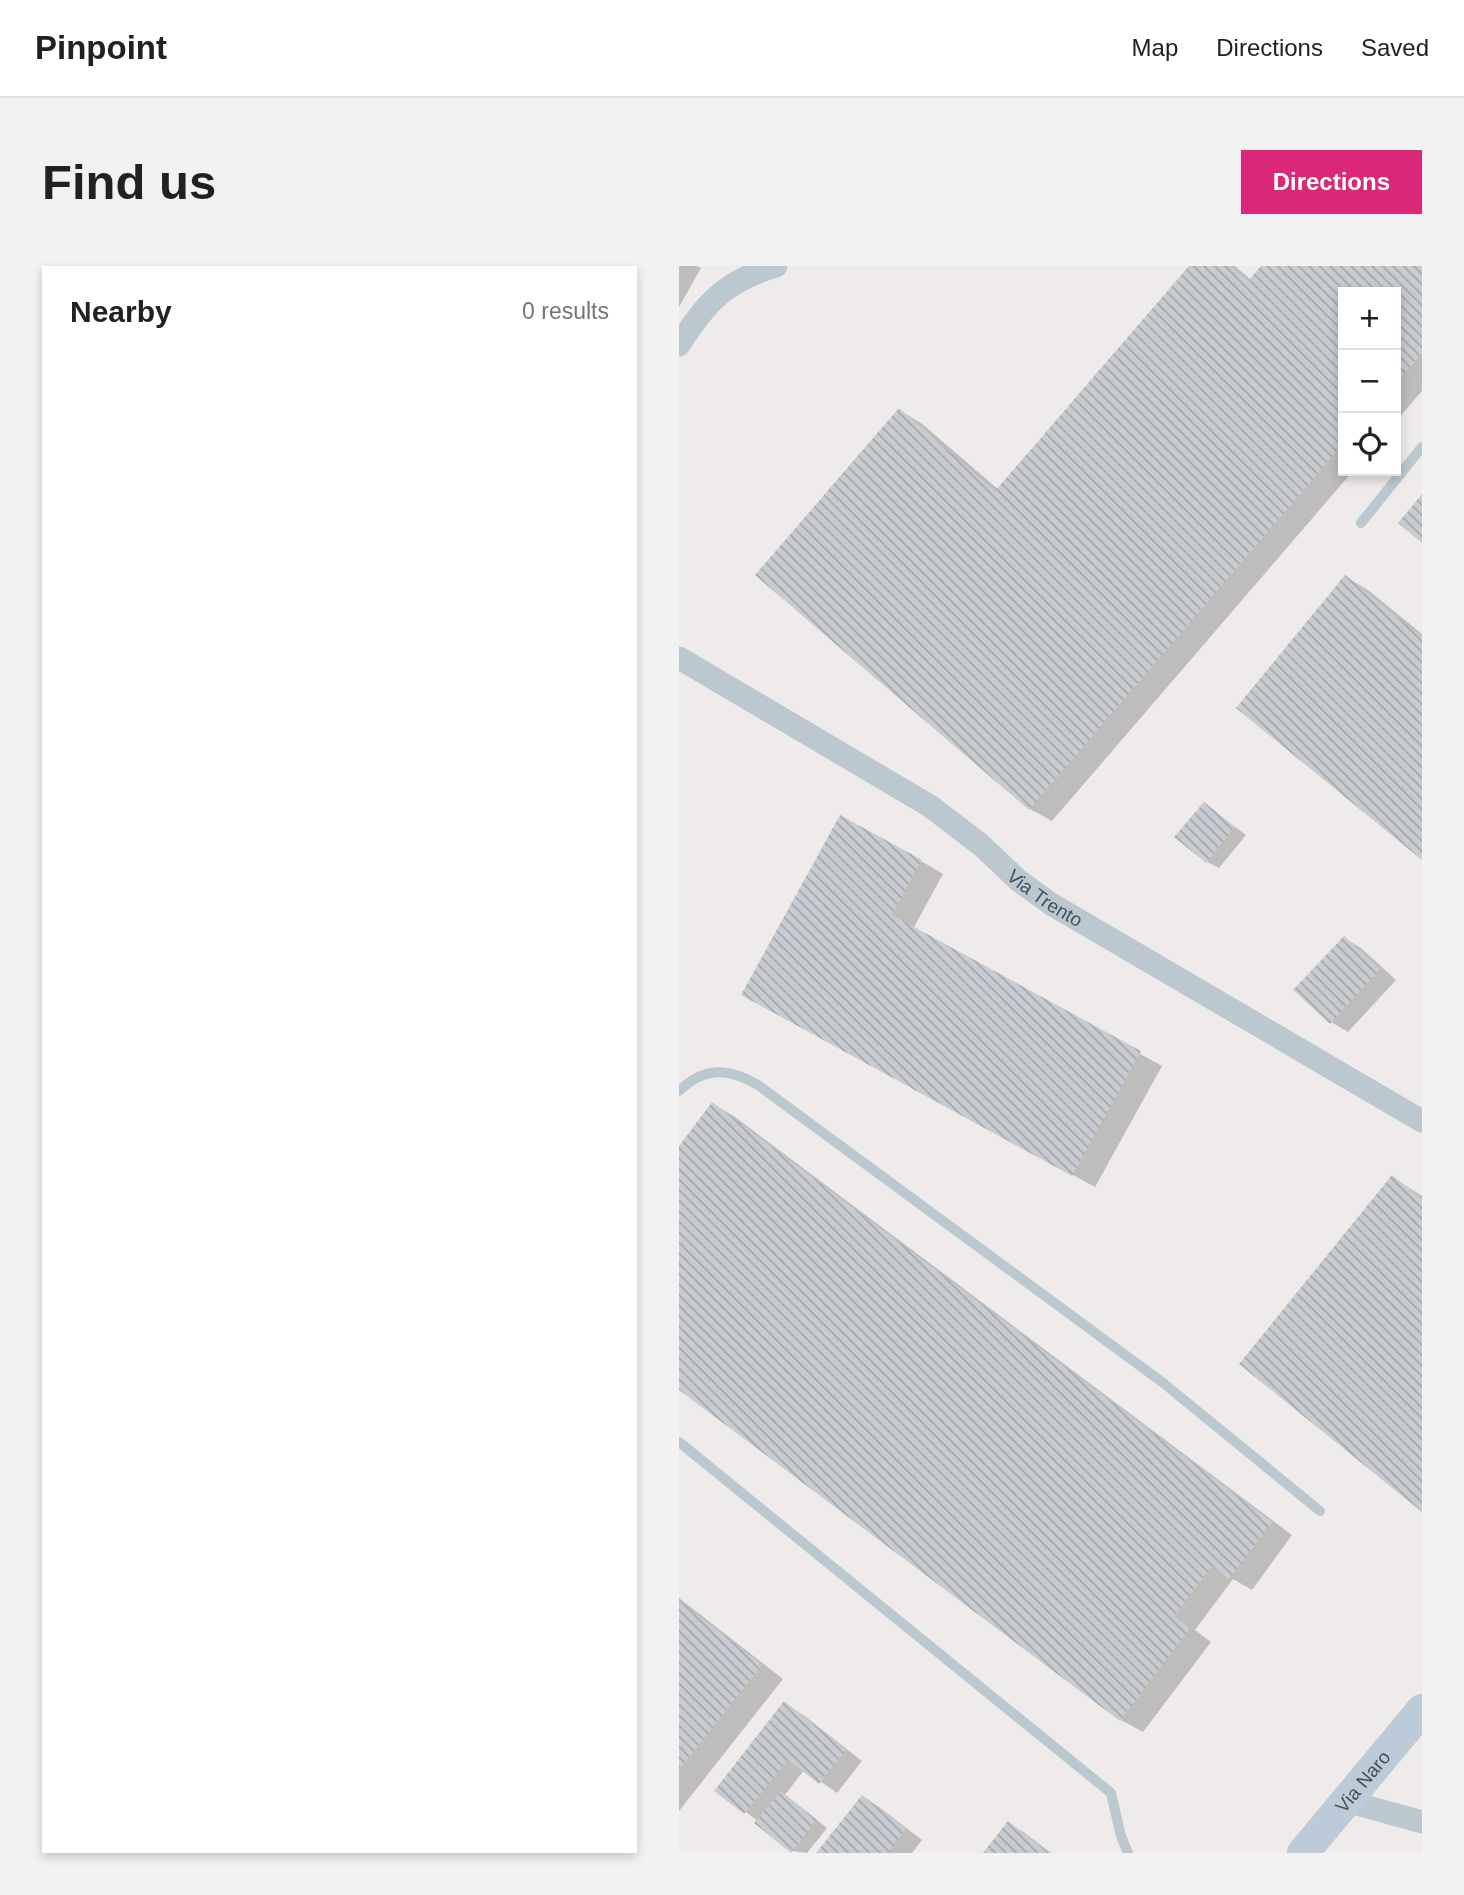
<!DOCTYPE html>
<html lang="en">
<head>
<meta charset="utf-8">
<style>
	:root { --surface:#fff; --page:#f2f2f2; --text:#202124; --muted:#757577; --line:#e0e0e0; --accent:#db2777 }
	body { margin:0; font-family:Arial,sans-serif; background:var(--page); color:var(--text) }
	.controls { position:absolute; right:21px; top:21px; display:grid; overflow:hidden; border-radius:0px; box-shadow:0 4px 10px #0003 }
	.controls button { width:63px; height:63px; display:grid; place-items:center; padding:0; border:0; border-bottom:2px solid var(--line); background:var(--surface); color:var(--text); font:35px sans-serif }
	.list { margin:0; padding:0; list-style:none }
	h2 { display:flex; justify-content:space-between; align-items:center; height:91px; margin:0; padding:0 28px; font-size:30px }
	h2 small { font-size:23px; font-weight:400; color:var(--muted) }
	.icon { flex:none; width:38px; height:38px; fill:none; stroke:currentColor; stroke-width:2; stroke-linecap:round; stroke-linejoin:round }
	.map { position:relative; flex:none; width:743px; height:1587px; overflow:hidden; border-radius:0px }
	header { display:flex; align-items:center; gap:42px; box-sizing:border-box; height:98px; padding:0 35px; background:var(--surface); border-bottom:2px solid var(--line) }
	header strong { font-size:33px }
	nav { display:flex; gap:38px; margin-inline-start:auto; font-size:24px }
	.intro { display:flex; align-items:center; justify-content:space-between; box-sizing:border-box; height:168px; padding:0 42px }
	h1 { margin:0; font-size:49px }
	.button { padding:18px 32px; border-radius:0px; background:var(--accent); color:#fff; font-size:24px; font-weight:700 }
	main { display:flex; gap:42px; padding:0 42px }
	aside { flex:1; background:var(--surface); border-radius:0px; box-shadow:0 4px 10px #0003 }
	.map>svg:first-child { display:block }
	.shadow { fill:#0003 }
	.building { fill:url(#building-back-hatch) }
	.lines { fill:none; stroke-linecap:round; stroke-linejoin:round }
	.lane { stroke:#bbc8cf; stroke-width:10 }
	.street { stroke:#bbc8cf; stroke-width:23 }
	.secondary { stroke:#bccbd7; stroke-width:32 }
	.labels { text-anchor:middle; stroke-width:6; stroke-linejoin:round; paint-order:stroke }
	.street-label { font-size:19px; fill:#43515a; stroke:#fff }
</style>
</head>
<body>
<header>
<strong>Pinpoint</strong>
<nav><a>Map</a><a>Directions</a><a>Saved</a></nav>
</header>
<div class="intro"><h1>Find us</h1><a class="button">Directions</a></div>
<main>
<aside>
<h2>Nearby<small>0 results</small></h2>
<ul class="list">
</ul>
</aside>
<div class="map">
<svg width="743" height="1587" viewBox="0 0 743 1587">
	<defs>
		<pattern id="building-back-hatch" width="6" height="6" patternUnits="userSpaceOnUse" patternTransform="scale(1.75)"><rect width="6" height="6" fill="#c8ccd1"/><path d="M-1 5l2 2M0 0l6 6M5-1l2 2" fill="none" stroke="#a4a8ad"/></pattern>
	</defs>
	<rect width="100%" height="100%" fill="#efebeb"/>
	<!-- shadow -->
	<path class="shadow" d="M 0,0 L 18,0 L 22,2 L 0,41 Z
		M 512,0 L 556,0 L 572,14 L 584,0 L 743,0 L 743,125 L 717,155 L 717,26 L 664,26 L 664,205 L 674,205 L 373,555 L 351,543 L 220,144 L 242,157 L 320,224 Z
		M 667,311 L 689,324 L 743,368 L 743,591 Z
		M 525,538 L 567,569 L 540,602 L 528,596 Z
		M 242,595 L 264,608 L 234,663 L 483,800 L 416,921 L 86,741 Z
		M 665,672 L 682,682 L 717,714 L 669,766 L 652,756 Z
		M 34,838 L 56,851 L 613,1269 L 573,1324 L 554,1313 L 516,1364 L 532,1376 L 464,1466 L 442,1454 L 0,1122 L 0,883 Z
		M 713,911 L 743,930 L 743,1243 Z
		M 0,1332 L 104,1413 L 0,1545 Z
		M 106,1438 L 123,1448 L 183,1495 L 158,1527 L 125,1504 L 106,1529 L 148,1562 L 128,1587 L 113,1585 L 79,1555 L 37,1524 Z
		M 183,1531 L 200,1541 L 243,1574 L 233,1587 L 139,1587 Z
		M 329,1557 L 346,1567 L 372,1587 L 306,1587 Z"/>
	<!-- building -->
	<path class="building" d="M 510,0 L 551,0 L 569,15 L 582,0 L 743,0 L 743,87 L 717,117 L 717,26 L 664,26 L 664,178 L 350,544 L 76,309 L 220,142 L 316,225 Z
		M 743,228 L 743,277 L 719,257 Z
		M 666,309 L 743,371 L 743,594 L 557,442 Z
		M 525,536 L 556,561 L 527,597 L 495,571 Z
		M 161,549 L 243,594 L 213,649 L 462,785 L 393,910 L 62,729 Z
		M 665,670 L 701,703 L 651,758 L 614,724 Z
		M 33,836 L 593,1256 L 550,1313 L 533,1300 L 495,1350 L 511,1362 L 441,1455 L 0,1124 L 0,880 Z
		M 713,909 L 743,933 L 743,1246 L 560,1098 Z
		M 0,1334 L 83,1399 L 0,1504 Z
		M 105,1435 L 167,1484 L 140,1518 L 109,1494 L 65,1548 L 35,1525 Z
		M 102,1525 L 138,1554 L 112,1587 L 75,1557 Z
		M 183,1529 L 227,1563 L 209,1587 L 137,1587 Z
		M 329,1555 L 370,1587 L 304,1587 Z"/>
	<g class="lines">
		<!-- lane -->
		<path class="lane" d="M 682,257 L 743,181
			M 0,825 C 26,800 50,802 79,819 L 483,1116 L 641,1245
			M 0,1176 L 432,1527 L 442,1570 L 449,1587"/>
		<!-- street -->
		<g class="street">
			<path d="M 0,79 C 27,36 47,15 97,0"/>
			<path id="s1" d="M 0,392 L 251,540 L 302,579 L 339,614 L 372,638 L 743,855"/>
			<path d="M 667,1535 L 743,1556"/>
		</g>
		<!-- secondary -->
		<path class="secondary" id="s2" d="M 624,1587 L 743,1444"/>
	</g>
	<g class="labels">
		<!-- street labels -->
		<g class="street-label">
			<text dy="7" stroke="none"><textPath href="#s1" startOffset="439">Via Trento</textPath></text>
			<text dy="7" stroke="none"><textPath href="#s2" startOffset="93">Via Naro</textPath></text>
		</g>
	</g>
</svg>
<div class="controls">
<button>+</button>
<button>−</button>
<button><svg class="icon" aria-label="locate" viewBox="0 0 24 24"><circle cx="12" cy="12" r="6"/><path d="M12 2v4M12 18v4M2 12h4M18 12h4"/></svg></button>
</div>
</div>
</main>
</body>
</html>
